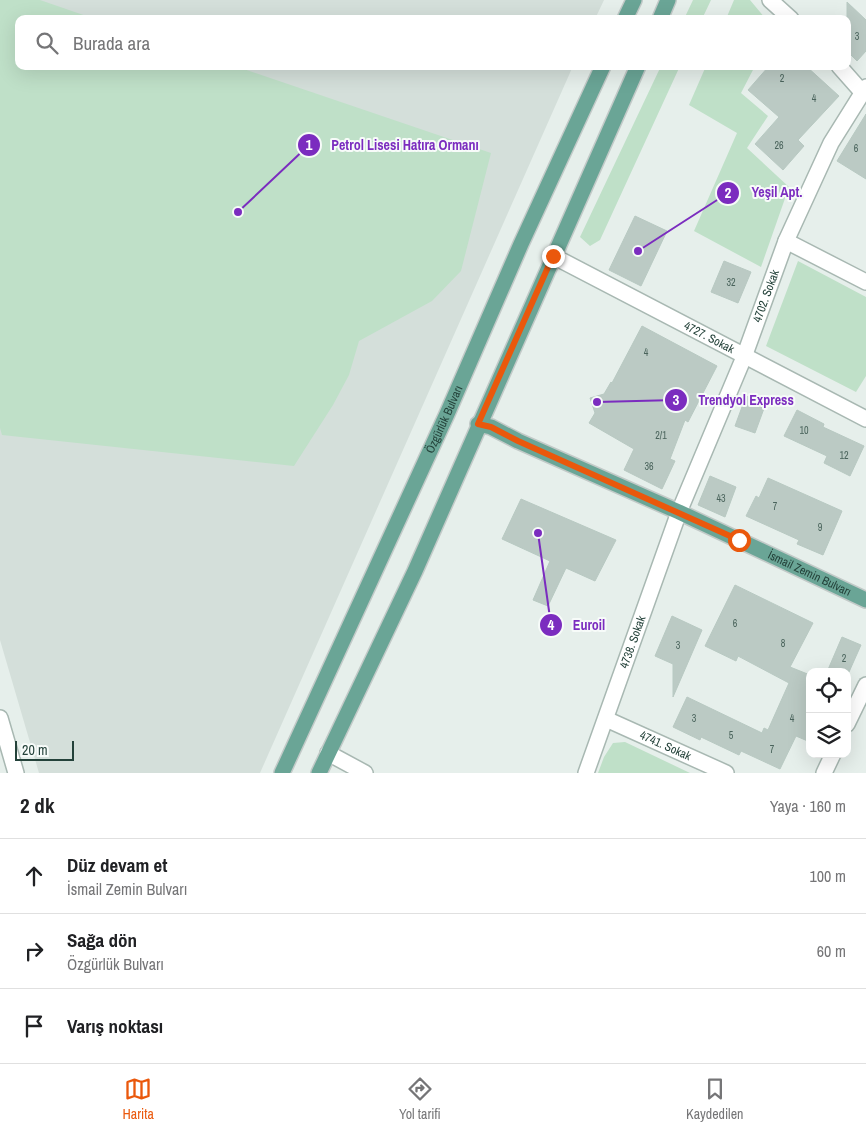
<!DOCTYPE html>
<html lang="tr">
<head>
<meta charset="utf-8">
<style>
	:root { --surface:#fff; --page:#f2f2f2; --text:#202124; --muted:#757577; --line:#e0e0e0; --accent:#ea580c }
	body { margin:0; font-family:"Archivo Narrow",sans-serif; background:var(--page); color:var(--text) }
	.controls { position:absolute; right:15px; bottom:15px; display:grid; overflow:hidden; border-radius:10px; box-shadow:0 5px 20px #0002 }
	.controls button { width:45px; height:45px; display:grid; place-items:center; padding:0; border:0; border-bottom:1px solid var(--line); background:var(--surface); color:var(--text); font:25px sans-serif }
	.scale { position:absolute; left:15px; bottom:12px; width:59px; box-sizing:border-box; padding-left:5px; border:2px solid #24423a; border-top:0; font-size:14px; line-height:18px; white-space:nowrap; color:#24423a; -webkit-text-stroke:4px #f7fbf9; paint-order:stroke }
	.stop { position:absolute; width:15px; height:15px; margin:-11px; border:4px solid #ea580c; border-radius:50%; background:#fff }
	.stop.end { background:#ea580c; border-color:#fff; box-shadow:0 1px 5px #0008 }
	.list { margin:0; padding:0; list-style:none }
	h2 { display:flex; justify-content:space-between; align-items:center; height:65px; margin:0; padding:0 20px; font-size:21px }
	h2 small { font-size:16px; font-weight:400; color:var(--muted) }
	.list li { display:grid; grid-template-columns:32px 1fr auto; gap:15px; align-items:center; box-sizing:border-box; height:75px; padding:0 20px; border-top:1px solid var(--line) }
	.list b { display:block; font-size:19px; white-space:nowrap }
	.list p { margin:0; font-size:16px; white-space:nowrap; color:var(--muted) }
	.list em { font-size:16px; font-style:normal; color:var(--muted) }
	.icon { flex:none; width:28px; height:28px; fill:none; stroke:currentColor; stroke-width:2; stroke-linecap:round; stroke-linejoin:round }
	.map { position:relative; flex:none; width:866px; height:773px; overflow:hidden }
	.search { position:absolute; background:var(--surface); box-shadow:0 5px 20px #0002; left:15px; right:15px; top:15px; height:55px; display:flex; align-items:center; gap:12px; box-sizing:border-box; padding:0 18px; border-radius:10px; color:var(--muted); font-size:19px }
	.sheet { height:290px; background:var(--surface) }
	nav { display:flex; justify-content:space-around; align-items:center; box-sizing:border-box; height:70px; border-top:1px solid var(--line); background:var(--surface); font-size:14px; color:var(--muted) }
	nav a { display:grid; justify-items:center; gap:2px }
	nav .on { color:var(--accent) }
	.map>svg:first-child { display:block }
	.built { fill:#d4dfda }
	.green { fill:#bfe0c8 }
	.building { fill:#bbcac4; stroke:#b8c9c2 }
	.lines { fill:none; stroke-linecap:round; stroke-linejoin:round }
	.minor-casing { stroke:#a8b8b2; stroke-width:18 }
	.major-casing { stroke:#c2cac8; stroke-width:18 }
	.minor { stroke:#fff; stroke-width:15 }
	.major { stroke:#6aa596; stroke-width:15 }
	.route { stroke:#ea580c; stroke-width:6 }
	.labels { text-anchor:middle; stroke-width:4; stroke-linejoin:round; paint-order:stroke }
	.number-label { font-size:10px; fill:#4a645c }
	.street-label { font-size:12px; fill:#24423a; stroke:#f7fbf9 }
	.leader { fill:none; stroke:#7b2cbf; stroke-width:2 }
	.callout-dot { fill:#7b2cbf; stroke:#f7fbf9; stroke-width:2 }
	.mark-label { font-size:15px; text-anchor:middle; font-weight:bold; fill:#fff }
	.callout-label { font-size:14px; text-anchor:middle; font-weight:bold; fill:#7b2cbf; stroke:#f7fbf9; stroke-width:4; stroke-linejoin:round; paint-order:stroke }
</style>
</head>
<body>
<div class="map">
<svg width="866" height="773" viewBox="0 0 866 773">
	<rect width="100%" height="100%" fill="#e6efeb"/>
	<!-- built -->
	<path class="built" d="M 0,0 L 604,0 L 595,19 L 19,19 L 19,66 L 573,66 L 260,773 L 39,773 L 0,640 Z"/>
	<!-- green -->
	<path class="green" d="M 0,0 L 40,0 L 95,19 L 19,19 L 19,66 L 235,66 L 491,153 L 461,271 L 432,301 L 359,341 L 349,375 L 333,405 L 294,466 L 2,435 L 0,428 Z
		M 693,0 L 711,0 L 702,19 L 684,19 Z
		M 734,0 L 750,0 L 766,19 L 726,19 Z
		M 661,66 L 680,66 L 600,240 L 590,246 L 580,237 Z
		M 706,66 L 755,66 L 741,93 L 768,116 L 747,148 L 789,187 L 761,267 L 694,231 L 737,133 L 689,105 Z
		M 798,261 L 866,297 L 866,376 L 856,392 L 766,346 Z
		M 625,742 L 690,773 L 598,773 L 604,757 L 613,743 Z"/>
	<!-- building -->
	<path class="building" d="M 847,2 L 866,20 L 866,51 L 857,61 L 847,51 Z
		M 769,66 L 806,66 L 839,96 L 798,140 L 804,146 L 783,170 L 755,144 L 779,117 L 748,90 Z
		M 866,114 L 866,179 L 837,161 Z
		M 635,216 L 667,231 L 641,286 L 609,270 Z
		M 724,261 L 751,272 L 738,303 L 711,292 Z
		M 642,326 L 717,366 L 688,422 L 685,420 L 670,459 L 675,461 L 662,489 L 624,470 L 634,449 L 589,423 L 595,413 L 590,398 L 604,394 L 611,382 L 612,383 Z
		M 746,396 L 766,403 L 755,433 L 735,426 Z
		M 797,410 L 824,424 L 823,427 L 864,446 L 850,476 L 824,463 L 827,456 L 784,436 Z
		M 710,476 L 736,487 L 725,517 L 698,505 Z
		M 768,478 L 842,511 L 823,555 L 797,544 L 799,540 L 746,516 L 756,496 L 759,498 Z
		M 521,499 L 616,540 L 595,581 L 566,568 L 548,606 L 533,600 L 550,561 L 502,539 Z
		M 735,585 L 813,623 L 790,667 L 810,675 L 810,742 L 796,736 L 780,769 L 741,751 L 739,755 L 701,737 L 700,740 L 673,727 L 687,697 L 762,733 L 764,728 L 768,730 L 789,683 L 738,656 L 736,661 L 705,646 Z
		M 672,616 L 702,630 L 673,697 L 673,664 L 655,656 Z
		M 842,637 L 861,645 L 849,672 L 827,672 Z"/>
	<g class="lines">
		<defs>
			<g id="minor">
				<path d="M 770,0 L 791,19"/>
				<path d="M 839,66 L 862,92 L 866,93"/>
				<path d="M 786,241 L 866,282"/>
				<path id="s1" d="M 553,256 L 866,419"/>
				<path d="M 0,718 L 16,773"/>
				<path id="s2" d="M 606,719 L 726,773"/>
				<path d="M 847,724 L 866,685"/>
				<path d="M 328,753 L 365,773"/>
				<path id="s3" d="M 586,773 L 679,512 L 744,357 L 786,241 L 831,143 L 866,87"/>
				<path d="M 824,773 L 833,754"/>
			</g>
			<g id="major">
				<path d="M 625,19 L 634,0"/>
				<path d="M 660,19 L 668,0"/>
				<path id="s4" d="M 478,424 L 491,427 L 518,441 L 679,512 L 866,600"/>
				<path id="s5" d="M 282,773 L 447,414 L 521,244 L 603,66"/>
				<path d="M 319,773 L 415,571 L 638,66"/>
			</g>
		</defs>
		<!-- minor casing -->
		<use href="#minor" class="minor-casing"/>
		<!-- major casing -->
		<use href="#major" class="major-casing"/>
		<!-- minor -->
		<use href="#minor" class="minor"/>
		<!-- major -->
		<use href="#major" class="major"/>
	</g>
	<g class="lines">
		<!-- route -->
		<path class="route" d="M 553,256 L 478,424 L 491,427 L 518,441 L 739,540"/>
	</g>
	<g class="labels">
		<!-- number labels -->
		<g class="number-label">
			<text x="857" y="40">3</text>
			<text x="782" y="82">2</text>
			<text x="814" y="102">4</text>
			<text x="779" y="149">26</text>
			<text x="856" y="152">6</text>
			<text x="731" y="286">32</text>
			<text x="646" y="356">4</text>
			<text x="804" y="434">10</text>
			<text x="661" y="439">2/1</text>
			<text x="844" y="459">12</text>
			<text x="649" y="470">36</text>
			<text x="721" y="502">43</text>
			<text x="775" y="510">7</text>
			<text x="820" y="531">9</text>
			<text x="735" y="627">6</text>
			<text x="783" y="647">8</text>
			<text x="678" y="649">3</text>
			<text x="844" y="662">2</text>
			<text x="694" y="722">3</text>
			<text x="792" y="722">4</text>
			<text x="731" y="739">5</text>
			<text x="772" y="753">7</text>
		</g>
		<!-- street labels -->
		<g class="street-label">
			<text dy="4" stroke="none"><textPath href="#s3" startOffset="510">4702. Sokak</textPath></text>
			<text dy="4" stroke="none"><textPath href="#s1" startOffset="176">4727. Sokak</textPath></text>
			<text dy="4" stroke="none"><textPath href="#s5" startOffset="389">Özgürlük Bulvarı</textPath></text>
			<text dy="4" stroke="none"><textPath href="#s4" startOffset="364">İsmail Zemin Bulvarı</textPath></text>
			<text dy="4" stroke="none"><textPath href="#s3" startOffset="139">4738. Sokak</textPath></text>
			<text dy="4" stroke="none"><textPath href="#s2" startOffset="65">4741. Sokak</textPath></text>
		</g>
	</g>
	<!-- callouts -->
	<path class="leader" d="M238 212L309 145M638 251L728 193M597 402L676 400M538 533L551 625"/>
	<g class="callout-dot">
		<circle cx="238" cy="212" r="5"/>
		<circle cx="638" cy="251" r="5"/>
		<circle cx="597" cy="402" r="5"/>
		<circle cx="538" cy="533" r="5"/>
		<circle cx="309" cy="145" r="12"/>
		<circle cx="728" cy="193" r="12"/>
		<circle cx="676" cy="400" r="12"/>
		<circle cx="551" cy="625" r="12"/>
	</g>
	<g class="mark-label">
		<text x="309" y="150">1</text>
		<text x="728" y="198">2</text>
		<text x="676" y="405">3</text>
		<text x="551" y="630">4</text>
	</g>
	<g class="callout-label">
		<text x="405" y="150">Petrol Lisesi Hatıra Ormanı</text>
		<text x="777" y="197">Yeşil Apt.</text>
		<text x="746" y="405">Trendyol Express</text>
		<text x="589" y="630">Euroil</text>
	</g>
</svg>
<div class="controls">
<button><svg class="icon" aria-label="locate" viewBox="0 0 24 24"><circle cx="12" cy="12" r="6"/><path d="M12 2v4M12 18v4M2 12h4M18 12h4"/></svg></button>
<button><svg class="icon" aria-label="layers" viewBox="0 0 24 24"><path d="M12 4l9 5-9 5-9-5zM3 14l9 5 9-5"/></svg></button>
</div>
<div class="scale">20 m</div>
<div class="stop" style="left:739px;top:540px"></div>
<div class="stop end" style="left:553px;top:256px"></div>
<div class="search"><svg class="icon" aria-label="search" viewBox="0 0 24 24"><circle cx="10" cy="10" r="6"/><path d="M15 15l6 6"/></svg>Burada ara</div>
</div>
<section class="sheet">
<h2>2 dk<small>Yaya · 160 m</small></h2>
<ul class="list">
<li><svg class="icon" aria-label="ahead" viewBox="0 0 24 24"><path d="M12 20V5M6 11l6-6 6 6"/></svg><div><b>Düz devam et</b><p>İsmail Zemin Bulvarı</p></div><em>100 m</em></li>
<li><svg class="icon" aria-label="right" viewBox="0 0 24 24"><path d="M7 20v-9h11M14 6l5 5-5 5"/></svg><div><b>Sağa dön</b><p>Özgürlük Bulvarı</p></div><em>60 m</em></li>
<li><svg class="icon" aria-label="arrive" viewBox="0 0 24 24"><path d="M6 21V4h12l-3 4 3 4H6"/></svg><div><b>Varış noktası</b></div></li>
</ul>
</section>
<nav>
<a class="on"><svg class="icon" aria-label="map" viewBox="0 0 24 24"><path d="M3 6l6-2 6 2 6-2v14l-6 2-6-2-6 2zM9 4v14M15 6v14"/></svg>Harita</a>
<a><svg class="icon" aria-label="directions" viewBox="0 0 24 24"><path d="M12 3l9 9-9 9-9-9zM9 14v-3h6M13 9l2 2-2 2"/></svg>Yol tarifi</a>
<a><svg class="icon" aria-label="saved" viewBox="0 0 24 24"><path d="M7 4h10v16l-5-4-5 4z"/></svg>Kaydedilen</a>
</nav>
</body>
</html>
